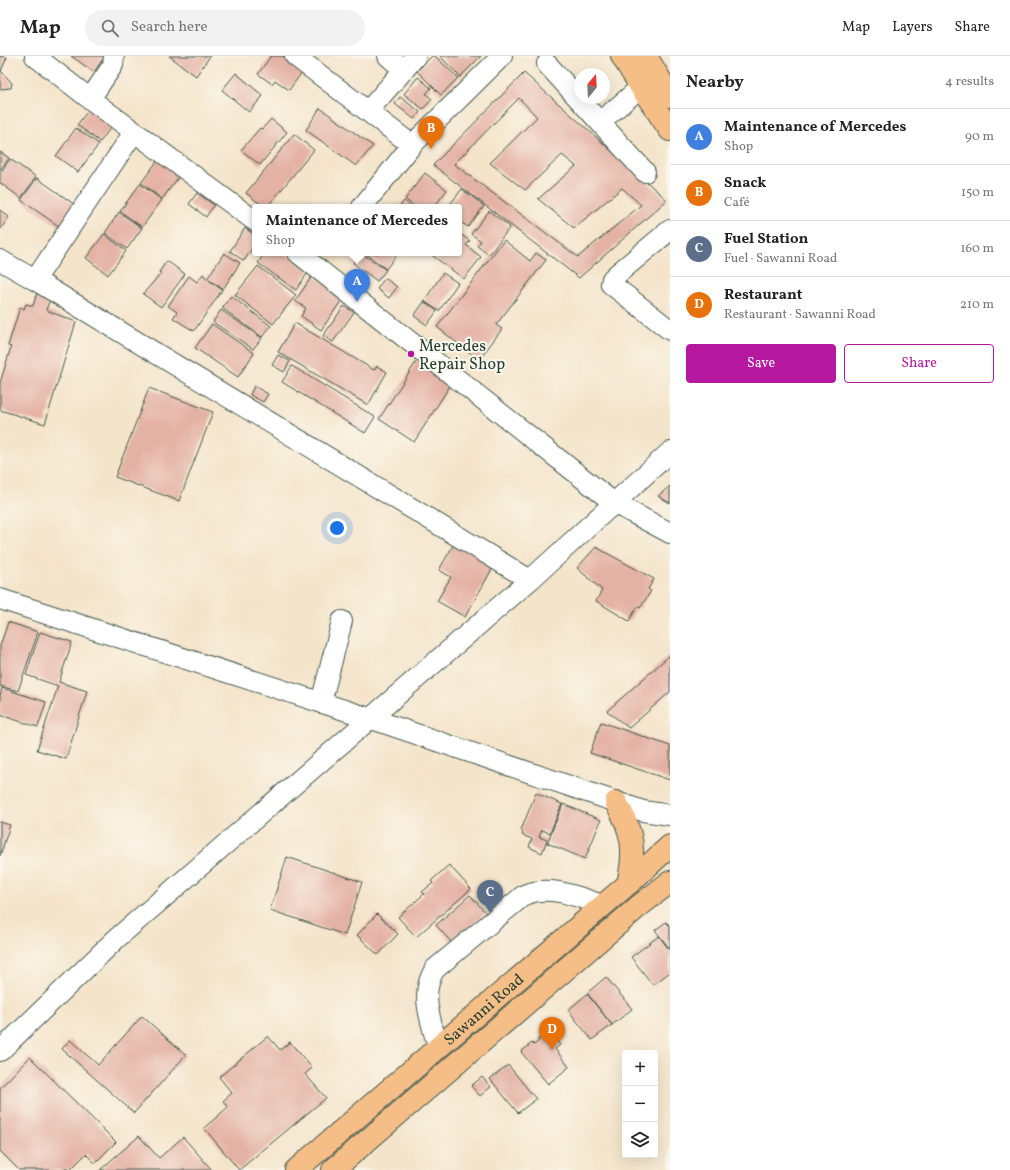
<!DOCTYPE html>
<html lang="en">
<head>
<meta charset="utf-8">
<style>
	:root { --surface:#fff; --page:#f2f2f2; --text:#222; --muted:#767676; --line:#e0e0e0; --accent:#b5179e }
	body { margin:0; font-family:Vollkorn,serif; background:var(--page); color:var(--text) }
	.controls { position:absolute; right:12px; bottom:12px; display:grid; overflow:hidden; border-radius:4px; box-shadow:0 4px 16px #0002 }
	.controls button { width:36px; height:36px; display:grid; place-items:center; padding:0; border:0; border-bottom:1px solid var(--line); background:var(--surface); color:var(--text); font:20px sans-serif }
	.compass { position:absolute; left:574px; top:12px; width:36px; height:36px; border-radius:50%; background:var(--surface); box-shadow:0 4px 16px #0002; rotate:18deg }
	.you { position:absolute; left:337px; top:472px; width:14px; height:14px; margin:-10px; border:3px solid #fff; border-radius:50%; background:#1a73e8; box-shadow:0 0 0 6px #1a73e833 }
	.badge { display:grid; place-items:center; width:26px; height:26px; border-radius:50%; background:var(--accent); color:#fff; font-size:13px; font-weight:700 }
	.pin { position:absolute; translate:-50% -33px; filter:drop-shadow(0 1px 2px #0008) }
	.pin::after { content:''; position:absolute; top:21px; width:14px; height:12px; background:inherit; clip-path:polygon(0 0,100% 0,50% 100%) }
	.popup { position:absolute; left:252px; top:148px; width:210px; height:52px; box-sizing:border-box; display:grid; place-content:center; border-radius:4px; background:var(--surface); filter:drop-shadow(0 1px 3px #0005); font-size:13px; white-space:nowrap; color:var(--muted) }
	.popup b { font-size:15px; color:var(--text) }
	.popup::after { content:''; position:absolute; left:50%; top:100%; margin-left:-8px; border:8px solid transparent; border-top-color:var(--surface) }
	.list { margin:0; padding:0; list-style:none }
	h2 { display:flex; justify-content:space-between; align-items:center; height:52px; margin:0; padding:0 16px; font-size:17px }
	h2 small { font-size:13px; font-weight:400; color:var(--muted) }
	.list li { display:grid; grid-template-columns:26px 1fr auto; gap:12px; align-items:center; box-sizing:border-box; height:56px; padding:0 16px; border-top:1px solid var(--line) }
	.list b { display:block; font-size:15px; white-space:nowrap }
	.list p { margin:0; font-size:13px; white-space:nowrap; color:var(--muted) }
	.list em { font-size:13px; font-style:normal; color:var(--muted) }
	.actions { display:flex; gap:8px; padding:12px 16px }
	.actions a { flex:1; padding:9px 0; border:1px solid var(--accent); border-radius:4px; text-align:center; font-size:14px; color:var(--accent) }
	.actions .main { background:var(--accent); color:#fff }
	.icon { flex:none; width:22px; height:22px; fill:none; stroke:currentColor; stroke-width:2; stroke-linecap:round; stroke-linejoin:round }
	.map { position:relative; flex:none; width:670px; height:1114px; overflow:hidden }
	header { display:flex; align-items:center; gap:24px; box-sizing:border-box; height:56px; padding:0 20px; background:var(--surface); border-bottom:1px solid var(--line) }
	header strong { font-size:19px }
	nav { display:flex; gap:22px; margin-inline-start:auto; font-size:14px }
	.search { width:280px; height:36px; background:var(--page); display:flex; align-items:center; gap:10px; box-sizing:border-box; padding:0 14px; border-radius:22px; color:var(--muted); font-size:15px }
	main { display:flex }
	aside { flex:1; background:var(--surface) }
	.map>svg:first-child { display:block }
	.building { fill:#e4b2a5; fill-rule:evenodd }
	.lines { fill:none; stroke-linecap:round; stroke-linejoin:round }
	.minor-casing { stroke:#3f564a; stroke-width:22 }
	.highway-casing { stroke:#3f564a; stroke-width:24 }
	.minor { stroke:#fff; stroke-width:20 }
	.highway { stroke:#f6be87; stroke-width:22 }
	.poi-dot { fill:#b5179e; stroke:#fbf7ec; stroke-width:1.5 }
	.labels { text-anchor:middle; stroke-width:4; stroke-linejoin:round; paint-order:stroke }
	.poi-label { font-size:16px; fill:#1f3d34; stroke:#fbf7ec; text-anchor:start }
	.street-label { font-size:16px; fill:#1f3d34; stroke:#fbf7ec }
</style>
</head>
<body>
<header>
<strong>Map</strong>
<div class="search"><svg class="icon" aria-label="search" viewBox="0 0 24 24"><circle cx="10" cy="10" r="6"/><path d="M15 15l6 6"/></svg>Search here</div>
<nav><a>Map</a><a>Layers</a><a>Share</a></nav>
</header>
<main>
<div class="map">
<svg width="670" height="1114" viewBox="0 0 670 1114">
	<rect width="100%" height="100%" fill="#fbf7ec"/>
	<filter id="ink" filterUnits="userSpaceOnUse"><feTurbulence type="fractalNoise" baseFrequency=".025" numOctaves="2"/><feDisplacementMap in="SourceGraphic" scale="8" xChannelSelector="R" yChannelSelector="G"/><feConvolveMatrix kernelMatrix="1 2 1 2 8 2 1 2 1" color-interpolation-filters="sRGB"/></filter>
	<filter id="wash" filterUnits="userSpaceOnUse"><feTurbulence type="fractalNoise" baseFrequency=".012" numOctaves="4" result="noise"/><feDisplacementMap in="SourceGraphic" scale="16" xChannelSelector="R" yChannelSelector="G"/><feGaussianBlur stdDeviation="0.9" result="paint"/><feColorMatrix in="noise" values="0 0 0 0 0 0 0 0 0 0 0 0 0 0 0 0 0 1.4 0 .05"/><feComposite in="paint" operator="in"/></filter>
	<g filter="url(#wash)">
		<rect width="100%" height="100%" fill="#f4e4ca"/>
		<g id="blocks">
			<!-- building -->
			<path class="building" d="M 0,0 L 7,1 L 1,15 L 12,27 L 11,32 L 0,33 Z
				M 71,0 L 105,0 L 94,16 Z
				M 169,0 L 210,0 L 196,20 Z
				M 271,0 L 283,0 L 303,15 L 289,34 L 275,24 L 272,28 L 258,18 Z
				M 432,0 L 435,0 L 458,22 L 441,39 L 417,15 Z
				M 440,0 L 481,0 L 460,21 Z
				M 236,17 L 263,40 L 249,56 L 222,34 Z
				M 524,17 L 667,144 L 579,222 L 433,109 ZM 519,42 L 537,61 L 490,107 L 525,134 L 562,99 L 576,110 L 538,143 L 574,172 L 622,132 L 641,149 L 578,201 L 454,108 Z
				M 418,21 L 431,32 L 426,38 L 432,43 L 423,53 L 404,38 Z
				M 400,41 L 420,56 L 414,63 L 395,48 Z
				M 94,47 L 116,64 L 100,86 L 77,69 Z
				M 320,52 L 373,90 L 356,110 L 306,74 Z
				M 271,63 L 287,76 L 260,109 L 241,94 L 260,72 L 262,73 Z
				M 76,72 L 99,88 L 78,116 L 56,100 Z
				M 294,78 L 314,94 L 267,151 L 264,151 L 246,137 Z
				M 0,96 L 9,102 L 0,114 Z
				M 161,100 L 183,115 L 162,143 L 141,127 Z
				M 10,103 L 36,121 L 21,142 L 0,127 L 0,117 Z
				M 425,117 L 447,134 L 434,151 L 415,151 L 405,143 Z
				M 37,122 L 78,151 L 63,173 L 21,144 Z
				M 140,128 L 162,144 L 142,171 L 120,155 Z
				M 462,133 L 484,150 L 468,171 L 459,165 L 459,151 L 448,151 Z
				M 197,137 L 214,149 L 206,161 L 189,148 Z
				M 404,145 L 412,151 L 399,151 Z
				M 0,154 L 9,161 L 0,174 Z
				M 489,155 L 510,171 L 489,199 L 477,190 L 481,185 L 471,178 Z
				M 119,156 L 142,172 L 127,193 L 105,177 Z
				M 245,172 L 255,179 L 255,188 L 244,205 L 230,195 Z
				M 459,177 L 470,185 L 466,189 L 481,201 L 464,223 L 429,197 L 459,197 Z
				M 104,178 L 126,195 L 108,219 L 86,202 Z
				M 504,184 L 530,205 L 536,197 L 546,204 L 496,269 L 502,273 L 479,304 L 437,271 Z
				M 224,197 L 240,207 L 223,233 L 209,224 L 222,234 L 194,275 L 173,262 L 177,256 L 168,250 L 189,220 L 197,226 L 203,218 L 207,223 Z
				M 265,197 L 284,197 L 309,215 L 296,234 L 258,207 Z
				M 361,197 L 386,214 L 377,225 L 353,207 Z
				M 365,197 L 398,197 L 386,213 Z
				M 167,205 L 185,218 L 161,251 L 143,238 L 161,217 L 159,216 Z
				M 258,210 L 296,239 L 273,268 L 235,239 Z
				M 443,217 L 458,227 L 439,255 L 424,245 Z
				M 313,219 L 344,241 L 321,274 L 301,260 L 306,252 L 295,245 Z
				M 385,222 L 397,231 L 389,242 L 377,233 Z
				M 38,234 L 52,238 L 46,254 L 76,266 L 45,368 L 0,354 L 0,327 L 11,291 L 8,290 L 20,251 L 24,253 L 26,248 L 33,250 Z
				M 231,240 L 271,270 L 262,281 L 222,252 Z
				M 424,246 L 437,255 L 427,269 L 414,260 Z
				M 344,250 L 354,256 L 333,286 L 323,280 Z
				M 221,254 L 262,282 L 253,293 L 213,266 Z
				M 295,267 L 374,314 L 377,310 L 387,316 L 368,349 L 278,296 Z
				M 212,268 L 254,297 L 238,321 L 195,292 Z
				M 278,299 L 290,305 L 284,316 L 272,309 Z
				M 418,303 L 453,325 L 414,386 L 379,363 Z
				M 292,310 L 375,361 L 365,377 L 282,326 Z
				M 254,330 L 268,338 L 263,346 L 250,339 Z
				M 149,332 L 213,356 L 179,445 L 115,421 Z
				M 670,430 L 670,447 L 658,440 Z
				M 455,486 L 495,508 L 465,561 L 437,545 L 451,521 L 439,514 Z
				M 596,491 L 654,523 L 648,533 L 651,535 L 640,552 L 637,551 L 629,565 L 596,545 L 602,534 L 577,512 Z
				M 8,566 L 38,576 L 18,635 L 0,630 L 0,590 Z
				M 40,576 L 72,586 L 59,626 L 87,635 L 66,703 L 37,694 L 58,630 L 26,619 Z
				M 670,599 L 670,636 L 629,672 L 607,655 Z
				M 2,632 L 46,646 L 38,671 L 0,659 L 0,640 Z
				M 601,666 L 670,690 L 670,724 L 590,697 Z
				M 536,737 L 562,748 L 550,777 L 542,774 L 539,781 L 547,784 L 542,797 L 529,791 L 532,783 L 522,779 L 523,775 L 521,774 Z
				M 563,748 L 601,764 L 585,803 L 547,787 Z
				M 0,766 L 10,769 L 0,800 Z
				M 287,801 L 362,826 L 345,879 L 270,854 Z
				M 449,809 L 471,833 L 416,881 L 398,861 L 424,838 L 422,836 L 433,827 L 431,825 Z
				M 470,839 L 486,857 L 452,887 L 436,869 Z
				M 377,858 L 398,878 L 378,899 L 357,879 Z
				M 666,866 L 670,870 L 670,893 L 655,874 Z
				M 659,880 L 670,895 L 670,916 L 653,929 L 631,901 Z
				M 606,921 L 632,953 L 612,969 L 587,937 Z
				M 587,938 L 612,969 L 592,984 L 568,954 Z
				M 142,960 L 186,999 L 134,1057 L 62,993 L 70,984 L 98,1009 Z
				M 548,975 L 560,989 L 555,993 L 569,1011 L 548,1028 L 521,996 L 532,987 L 534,989 L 539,985 L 538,983 Z
				M 268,980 L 280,994 L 290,986 L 312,1012 L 305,1018 L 326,1042 L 239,1114 L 204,1072 L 228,1051 L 223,1045 L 232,1037 L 219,1021 Z
				M 30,1001 L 116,1086 L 95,1107 L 86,1098 L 70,1114 L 67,1112 L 64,1114 L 19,1114 L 0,1095 L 0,1032 Z
				M 508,1009 L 536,1043 L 518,1057 L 490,1023 Z
				M 482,1021 L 491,1031 L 480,1040 L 471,1030 Z
				M 139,1080 L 159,1102 L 183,1081 L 212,1114 L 100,1114 Z"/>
		</g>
	</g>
	<g filter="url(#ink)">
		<use href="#blocks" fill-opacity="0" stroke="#3f564a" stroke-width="1"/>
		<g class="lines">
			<defs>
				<path id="minor" d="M 35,0 L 90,43 L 255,165
					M 295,0 L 412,89
					M 388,0 L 404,14
					M 547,8 L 645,116
					M 90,43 L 113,9 L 114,0
					M 368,55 L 416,0
					M 600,66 L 641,31
					M 362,151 L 412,89 L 502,0
					M 670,174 L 616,219 L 612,223 L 611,228 L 670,274
					M 298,197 L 614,447 L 670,477
					M 0,204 L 35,224 L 530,524
					M 35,224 L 134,76
					M 0,543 L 369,662 L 643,755 L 670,759
					M 321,647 L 342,565
					M 438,991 C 431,964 419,938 435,913 L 524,839 C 551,828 577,841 603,849
					M 0,995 L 116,883 L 530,524 L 670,396"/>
				<g id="highway">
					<path d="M 622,0 L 641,31 L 670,74"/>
					<path d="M 646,0 L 670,40"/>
					<path d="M 616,746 C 633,776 636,794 628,828"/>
					<path id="s1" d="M 296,1114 L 628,828 L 670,790"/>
					<path d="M 333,1114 L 639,850 L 670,826"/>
				</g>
			</defs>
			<!-- minor casing -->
			<use href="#minor" class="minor-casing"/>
			<!-- highway casing -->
			<use href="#highway" class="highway-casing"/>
			<!-- minor -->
			<use href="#minor" class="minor"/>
			<!-- highway -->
			<use href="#highway" class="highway"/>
		</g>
	</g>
	<!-- markers -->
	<circle class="poi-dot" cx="411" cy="298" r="4"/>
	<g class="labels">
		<!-- poi labels -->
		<g class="poi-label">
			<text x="419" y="295">Mercedes<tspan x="419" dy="18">Repair Shop</tspan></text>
		</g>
		<!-- street labels -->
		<g class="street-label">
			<text dy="6" stroke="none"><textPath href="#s1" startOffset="247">Sawanni Road</textPath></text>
		</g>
	</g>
</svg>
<div class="controls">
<button>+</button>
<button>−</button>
<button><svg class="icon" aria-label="layers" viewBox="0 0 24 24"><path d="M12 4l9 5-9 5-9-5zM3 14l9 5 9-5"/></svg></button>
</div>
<svg class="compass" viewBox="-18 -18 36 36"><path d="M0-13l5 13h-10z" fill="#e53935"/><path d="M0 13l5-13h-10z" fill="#767676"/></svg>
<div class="you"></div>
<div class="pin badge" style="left:357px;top:246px;background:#3f7fe0">A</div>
<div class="popup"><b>Maintenance of Mercedes</b>Shop</div>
<div class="pin badge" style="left:431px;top:93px;background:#e8710a">B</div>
<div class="pin badge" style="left:490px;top:857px;background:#5c6f8a">C</div>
<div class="pin badge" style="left:552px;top:994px;background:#e8710a">D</div>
</div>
<aside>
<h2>Nearby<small>4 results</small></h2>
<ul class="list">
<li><span class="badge" style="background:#3f7fe0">A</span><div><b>Maintenance of Mercedes</b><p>Shop</p></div><em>90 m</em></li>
<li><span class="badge" style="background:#e8710a">B</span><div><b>Snack</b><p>Café</p></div><em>150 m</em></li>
<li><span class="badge" style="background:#5c6f8a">C</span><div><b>Fuel Station</b><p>Fuel · Sawanni Road</p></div><em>160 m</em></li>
<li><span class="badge" style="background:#e8710a">D</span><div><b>Restaurant</b><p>Restaurant · Sawanni Road</p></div><em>210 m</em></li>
</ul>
<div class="actions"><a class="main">Save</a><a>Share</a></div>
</aside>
</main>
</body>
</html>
